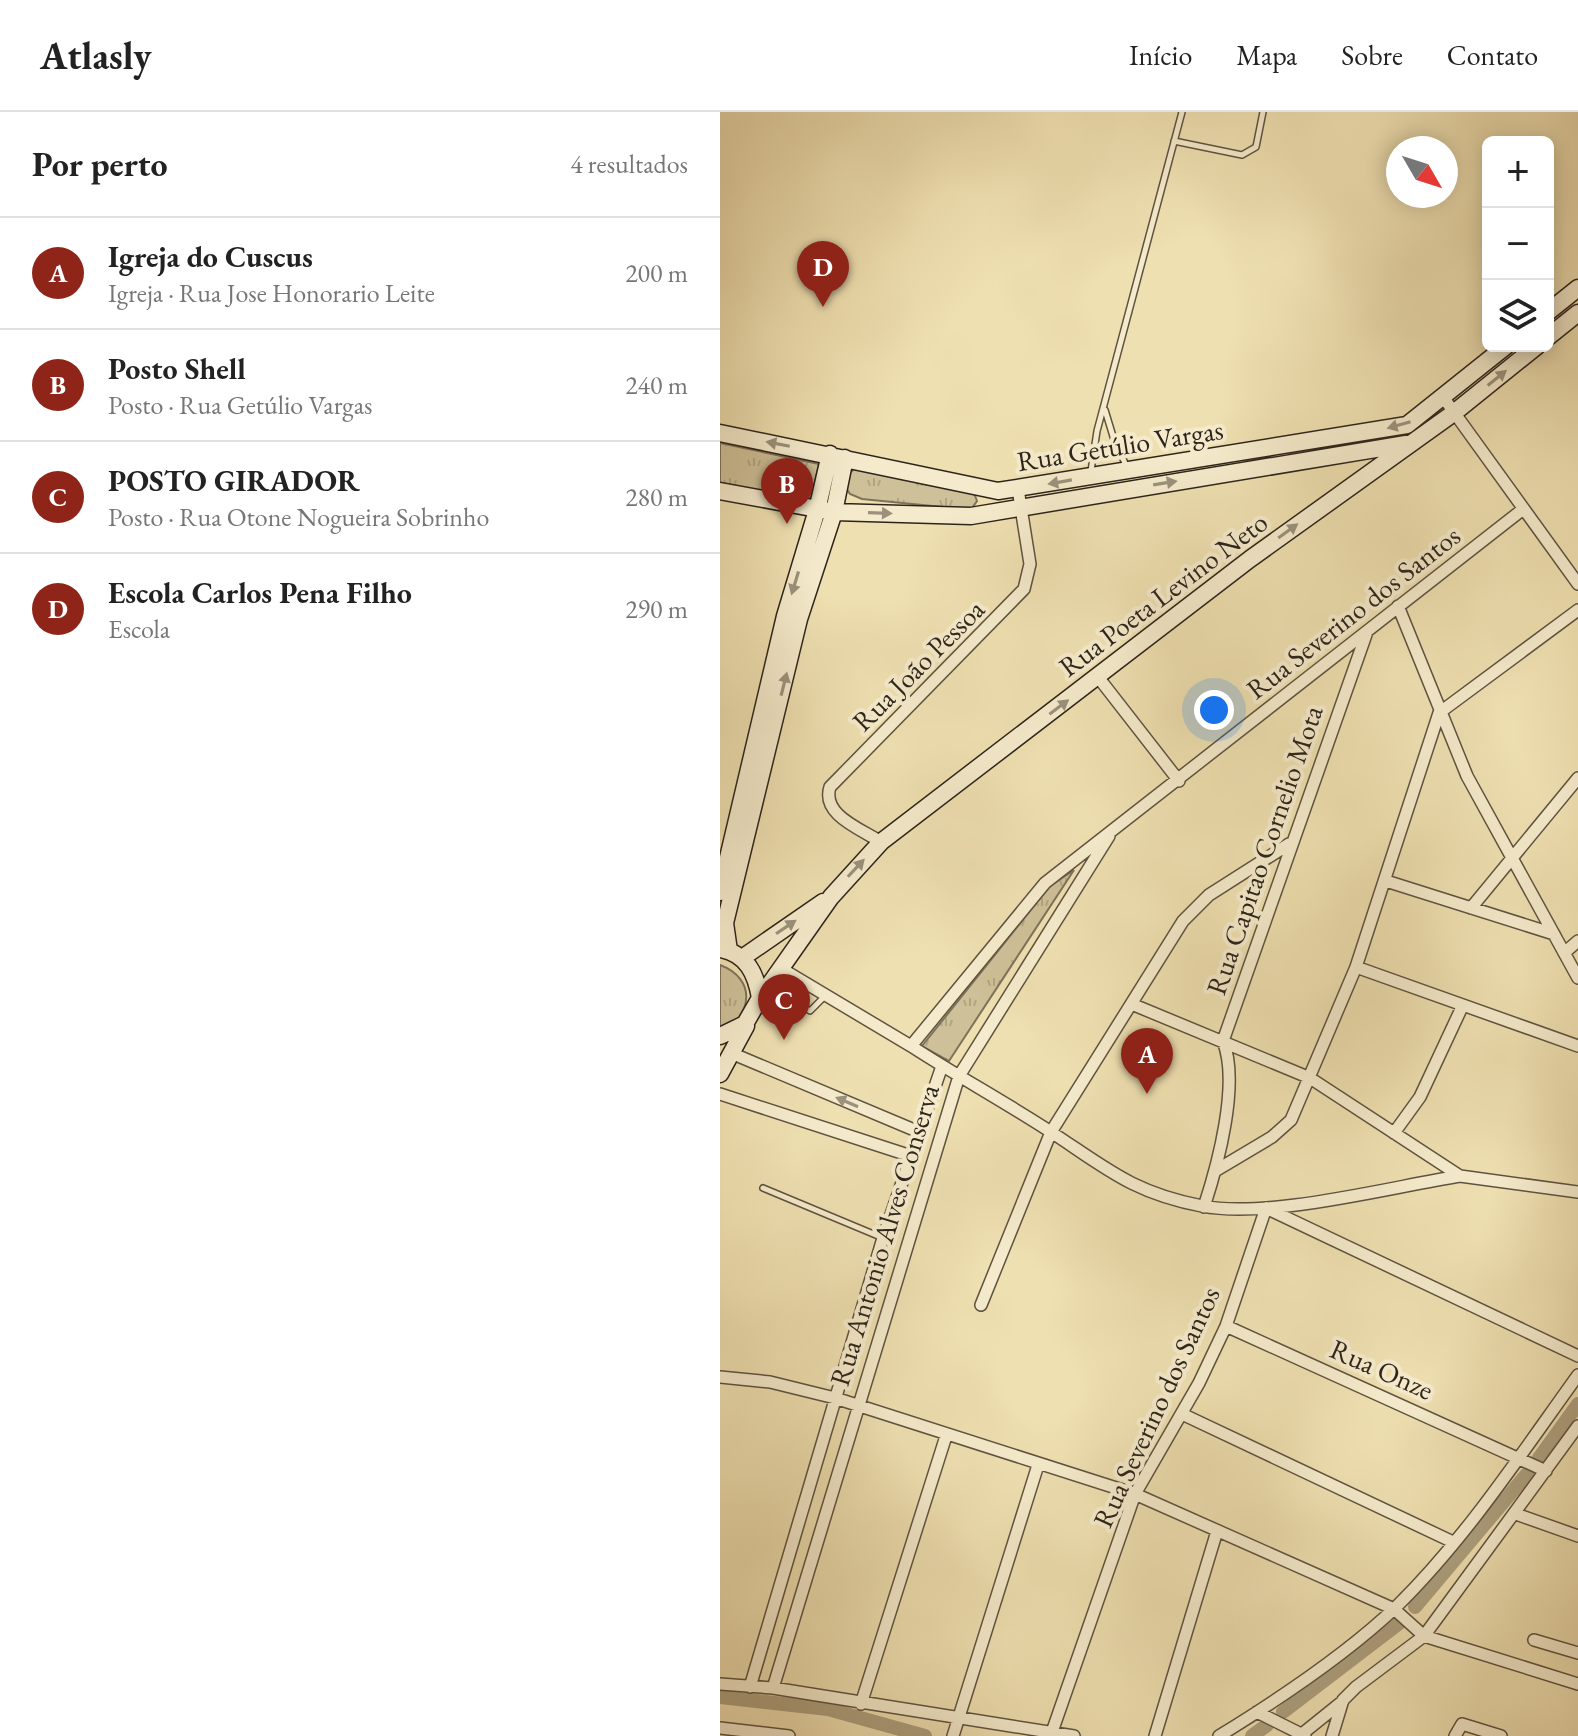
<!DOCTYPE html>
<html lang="pt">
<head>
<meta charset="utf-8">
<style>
	:root { --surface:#fff; --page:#f2f2f2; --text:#222; --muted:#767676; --line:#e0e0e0; --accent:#8f2418 }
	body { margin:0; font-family:"EB Garamond",serif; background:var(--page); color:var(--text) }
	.controls { position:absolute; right:24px; top:24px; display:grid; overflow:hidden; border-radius:12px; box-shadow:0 4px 20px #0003 }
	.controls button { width:72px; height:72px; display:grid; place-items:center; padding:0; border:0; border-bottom:2px solid var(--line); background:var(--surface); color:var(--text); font:40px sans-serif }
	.compass { position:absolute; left:666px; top:24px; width:72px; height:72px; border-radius:50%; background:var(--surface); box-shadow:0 4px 20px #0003; rotate:129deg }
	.you { position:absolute; left:494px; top:598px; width:28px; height:28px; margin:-20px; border:6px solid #fff; border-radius:50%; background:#1a73e8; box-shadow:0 0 0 12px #1a73e833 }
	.badge { display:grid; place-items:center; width:52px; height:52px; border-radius:50%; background:var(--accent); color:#fff; font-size:26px; font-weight:700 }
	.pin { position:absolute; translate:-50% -66px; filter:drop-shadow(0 2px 4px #0008) }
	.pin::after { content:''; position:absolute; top:42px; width:28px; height:24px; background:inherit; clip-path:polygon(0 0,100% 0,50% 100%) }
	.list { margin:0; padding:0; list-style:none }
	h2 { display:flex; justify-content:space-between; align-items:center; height:104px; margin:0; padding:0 32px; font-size:34px }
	h2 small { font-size:26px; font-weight:400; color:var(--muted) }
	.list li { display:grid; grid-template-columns:52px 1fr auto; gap:24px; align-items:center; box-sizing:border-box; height:112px; padding:0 32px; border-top:2px solid var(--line) }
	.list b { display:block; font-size:30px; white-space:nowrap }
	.list p { margin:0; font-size:26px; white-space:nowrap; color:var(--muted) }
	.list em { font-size:26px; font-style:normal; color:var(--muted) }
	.icon { flex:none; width:44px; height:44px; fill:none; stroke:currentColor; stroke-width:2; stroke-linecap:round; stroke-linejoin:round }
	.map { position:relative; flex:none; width:858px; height:1624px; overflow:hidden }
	header { display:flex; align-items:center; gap:48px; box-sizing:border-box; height:112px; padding:0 40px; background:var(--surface); border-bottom:2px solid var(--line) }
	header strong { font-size:38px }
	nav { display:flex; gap:44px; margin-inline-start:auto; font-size:28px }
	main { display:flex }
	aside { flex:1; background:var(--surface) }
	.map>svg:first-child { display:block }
	.park { fill:url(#park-tufts); stroke:#7e725a; stroke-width:2 }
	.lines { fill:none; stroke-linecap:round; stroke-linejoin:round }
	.canal { stroke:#ada07e; stroke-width:14 }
	.lane-casing { stroke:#5e5340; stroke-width:8 }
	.street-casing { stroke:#5e5340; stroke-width:14 }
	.secondary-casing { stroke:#2d241b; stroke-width:19 }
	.lane { stroke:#f5ebcc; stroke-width:5 }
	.street { stroke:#f5ebcc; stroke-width:11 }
	.secondary { stroke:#f5ebcc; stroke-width:16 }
	.oneway { fill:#9b917c }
	.labels { text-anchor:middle; stroke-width:8; stroke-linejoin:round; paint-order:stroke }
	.street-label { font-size:28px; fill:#2d241b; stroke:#f5ebcc }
</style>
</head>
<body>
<header>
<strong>Atlasly</strong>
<nav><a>Início</a><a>Mapa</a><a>Sobre</a><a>Contato</a></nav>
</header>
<main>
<aside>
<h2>Por perto<small>4 resultados</small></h2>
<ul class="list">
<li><span class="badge">A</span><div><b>Igreja do Cuscus</b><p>Igreja · Rua Jose Honorario Leite</p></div><em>200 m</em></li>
<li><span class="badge">B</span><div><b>Posto Shell</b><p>Posto · Rua Getúlio Vargas</p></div><em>240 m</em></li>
<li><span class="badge">C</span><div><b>POSTO GIRADOR</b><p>Posto · Rua Otone Nogueira Sobrinho</p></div><em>280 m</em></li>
<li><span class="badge">D</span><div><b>Escola Carlos Pena Filho</b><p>Escola</p></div><em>290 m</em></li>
</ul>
</aside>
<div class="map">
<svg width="858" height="1624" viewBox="0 0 858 1624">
	<defs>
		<pattern id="park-tufts" width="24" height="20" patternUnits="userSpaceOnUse" patternTransform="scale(2)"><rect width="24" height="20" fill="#cec098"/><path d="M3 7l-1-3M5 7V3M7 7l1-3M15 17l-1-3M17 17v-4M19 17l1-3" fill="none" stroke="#b1a582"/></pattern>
	</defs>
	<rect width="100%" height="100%" fill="#efe0b1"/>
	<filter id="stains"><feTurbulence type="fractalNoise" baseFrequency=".0025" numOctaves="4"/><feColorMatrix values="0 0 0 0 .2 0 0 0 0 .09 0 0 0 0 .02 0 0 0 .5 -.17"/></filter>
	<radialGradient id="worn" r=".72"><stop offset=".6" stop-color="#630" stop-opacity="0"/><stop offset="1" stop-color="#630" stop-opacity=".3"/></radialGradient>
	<!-- park -->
	<path class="park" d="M 0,331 L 99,352 L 90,392 L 0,373 Z
		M 136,356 L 254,381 L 257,389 L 252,396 L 243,397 L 142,387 L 130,382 L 124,373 L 128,362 Z
		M 354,758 L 229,949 L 202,934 L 330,774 Z
		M 0,853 C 37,867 33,904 0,920 Z"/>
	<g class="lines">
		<!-- canal -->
		<path class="canal" d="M 819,1346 L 858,1292
			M 695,1495 L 812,1356
			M 0,1585 L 108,1597 L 205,1624
			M 563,1600 L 682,1509
			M 532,1624 L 547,1613"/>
		<defs>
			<path id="lane" d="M 454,29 L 522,43 L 536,35 L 543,0
				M 385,298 L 395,331 L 407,355
				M 371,359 L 377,319 L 462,0
				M 53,875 L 90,899 L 105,884
				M 43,1076 L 163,1126"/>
			<path id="street" d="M 723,285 L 858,472
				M 678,494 L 747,664 L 858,866
				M 378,565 L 459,669
				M 719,601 L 858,498
				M 161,730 C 141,717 101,703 110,675 L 304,477 L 310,452 L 298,377
				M 666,769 L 834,822
				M 751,796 L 858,666
				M 844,841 L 858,829
				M 636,855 L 858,934
				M 62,857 L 191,934
				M 414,893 L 590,966 L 740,1064 L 858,1080
				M 11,941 L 199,1020
				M 0,982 L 191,1044
				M 674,1021 L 700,985 L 742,895
				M 495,1059 L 552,1025 L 571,1008 L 636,855 L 719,601
				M 740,1064 C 670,1075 549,1107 482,1094 C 413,1081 386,1056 331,1020 C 285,990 237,964 191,934 L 325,771 L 802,398
				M 484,1095 C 498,1052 520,971 503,929 L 647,520
				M 546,1096 L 858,1244
				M 261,1193 L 331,1020 L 463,809 L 489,783 L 569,732
				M 506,1214 L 826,1359
				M 0,1265 L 50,1270 L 115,1286 L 415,1382 L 674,1497 L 704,1524
				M 462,1302 L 733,1430
				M 796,1402 L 858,1424
				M 704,1524 L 858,1572
				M 814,1528 L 858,1541
				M 0,1572 L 53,1576 L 354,1624
				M 30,1575 L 163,1126 L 222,954
				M 53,1576 L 239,964 L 389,724
				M 141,1592 L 226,1324
				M 537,1600 L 585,1624
				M 0,1616 L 69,1624
				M 332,1620 L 415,1382 L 479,1271 L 506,1214 L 546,1096
				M 582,1622 L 623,1589
				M 233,1624 L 318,1353
				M 435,1624 L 497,1419
				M 499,1624 C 556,1589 629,1540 677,1494 C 746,1426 801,1342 858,1263
				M 612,1624 L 623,1588 L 636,1575 L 704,1524 L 858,1314
				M 735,1624 L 742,1612 L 781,1624"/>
			<path id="secondary" d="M 828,200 L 858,176
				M 828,225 L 858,201
				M 0,321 L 278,379 L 687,313 L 786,234
				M 0,379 L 114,400 L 251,404 L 686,332
				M 0,780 L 65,504 L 97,398 L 110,342
				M 9,839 L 5,811 L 79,507 L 114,400 L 125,346
				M 22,846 L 103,790
				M 40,886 L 111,785 L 161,730 L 530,447 L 735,300 L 817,234
				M 0,924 L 25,912 L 40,886 C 36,862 27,842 1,837
				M 0,962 L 26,914"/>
		</defs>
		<!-- lane casing -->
		<use href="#lane" class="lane-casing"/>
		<!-- street casing -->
		<use href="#street" class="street-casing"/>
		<!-- secondary casing -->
		<use href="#secondary" class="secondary-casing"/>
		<!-- lane -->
		<use href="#lane" class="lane"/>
		<!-- street -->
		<use href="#street" class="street"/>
		<!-- secondary -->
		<use href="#secondary" class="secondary"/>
	</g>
	<!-- one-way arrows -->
	<defs><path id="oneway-solid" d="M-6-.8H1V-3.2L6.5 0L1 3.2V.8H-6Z" transform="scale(2)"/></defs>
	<g class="oneway">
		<use href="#oneway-solid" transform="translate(777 266) rotate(-39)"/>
		<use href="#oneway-solid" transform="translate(679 313) rotate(164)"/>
		<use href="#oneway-solid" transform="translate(58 332) rotate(-169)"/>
		<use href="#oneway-solid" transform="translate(340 370) rotate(170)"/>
		<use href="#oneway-solid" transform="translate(445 371) rotate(-9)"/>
		<use href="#oneway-solid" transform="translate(160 401) rotate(2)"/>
		<use href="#oneway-solid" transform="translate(568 419) rotate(-36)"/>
		<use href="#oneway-solid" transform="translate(75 471) rotate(107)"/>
		<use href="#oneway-solid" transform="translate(64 572) rotate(-76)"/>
		<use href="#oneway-solid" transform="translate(339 595) rotate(-37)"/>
		<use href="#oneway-solid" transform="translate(136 756) rotate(-47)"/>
		<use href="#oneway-solid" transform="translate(66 815) rotate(-34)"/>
		<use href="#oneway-solid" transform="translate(127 990) rotate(-157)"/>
	</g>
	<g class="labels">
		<!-- street labels -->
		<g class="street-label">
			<text transform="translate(400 333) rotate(-9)" y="10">Rua Getúlio Vargas</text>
			<text transform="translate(443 482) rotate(-37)" y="10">Rua Poeta Levino Neto</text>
			<text transform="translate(633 500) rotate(-38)" y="10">Rua Severino dos Santos</text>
			<text transform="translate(198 553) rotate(-45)" y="10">Rua João Pessoa</text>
			<text transform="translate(544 738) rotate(-71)" y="10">Rua Capitao Cornelio Mota</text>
			<text transform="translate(164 1123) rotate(-73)" y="10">Rua Antonio Alves Conserva</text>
			<text transform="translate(662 1257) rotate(24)" y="10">Rua Onze</text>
			<text transform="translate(436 1295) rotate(-65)" y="10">Rua Severino dos Santos</text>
		</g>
	</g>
	<rect width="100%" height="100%" filter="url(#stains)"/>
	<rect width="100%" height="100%" fill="url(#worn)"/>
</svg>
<div class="controls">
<button>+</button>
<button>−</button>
<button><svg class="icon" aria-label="layers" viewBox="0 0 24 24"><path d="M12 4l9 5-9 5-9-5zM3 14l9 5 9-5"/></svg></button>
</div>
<svg class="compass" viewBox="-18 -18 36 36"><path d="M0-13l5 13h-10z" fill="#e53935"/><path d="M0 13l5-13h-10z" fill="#767676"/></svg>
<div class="you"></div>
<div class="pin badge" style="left:427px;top:982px">A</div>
<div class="pin badge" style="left:67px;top:412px">B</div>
<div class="pin badge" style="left:64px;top:928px">C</div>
<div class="pin badge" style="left:103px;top:195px">D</div>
</div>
</main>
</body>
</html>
